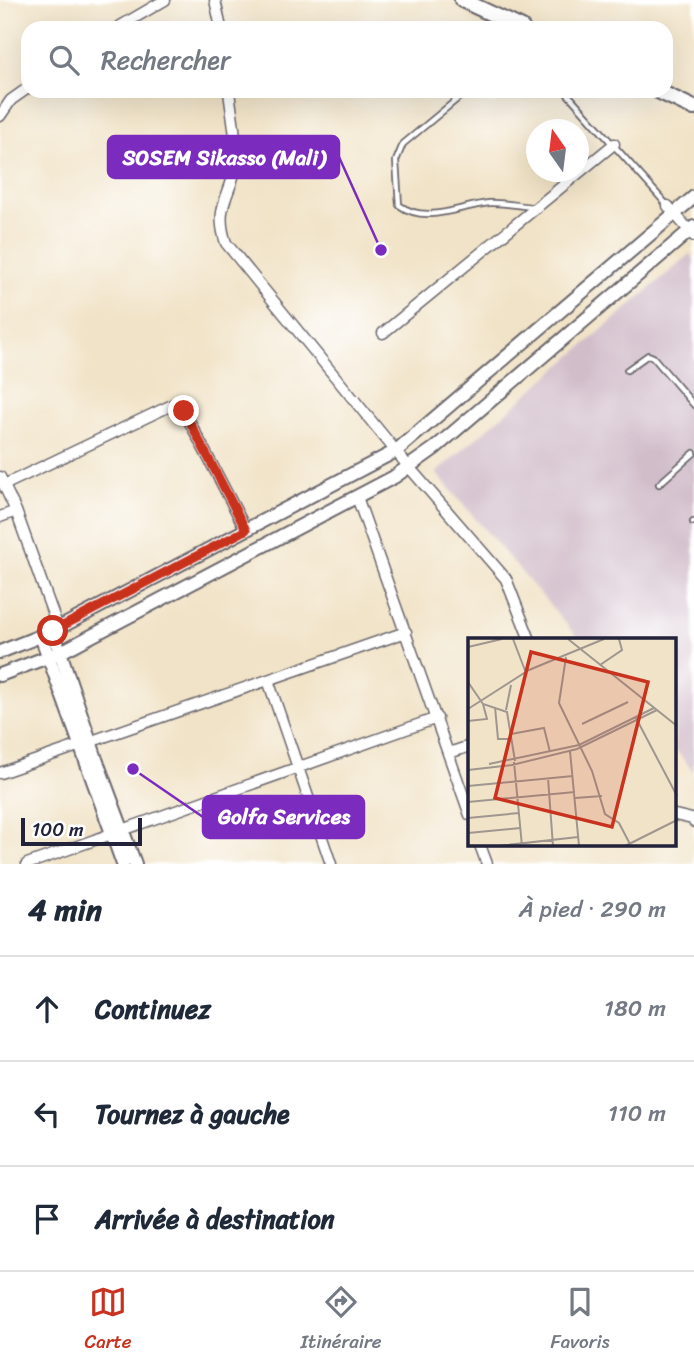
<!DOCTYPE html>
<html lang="fr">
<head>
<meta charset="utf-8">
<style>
	:root { --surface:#fff; --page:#f2f2f3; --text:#1f2937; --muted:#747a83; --line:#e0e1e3; --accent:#c8321e }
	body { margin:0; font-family:Sriracha,sans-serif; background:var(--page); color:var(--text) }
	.compass { position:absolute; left:526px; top:119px; width:63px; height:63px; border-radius:50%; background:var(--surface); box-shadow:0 7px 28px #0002; rotate:346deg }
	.scale { position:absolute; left:21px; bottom:18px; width:121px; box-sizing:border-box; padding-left:7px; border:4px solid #22223b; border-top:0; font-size:19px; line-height:24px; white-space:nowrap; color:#22223b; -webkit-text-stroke:5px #fff; paint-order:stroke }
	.stop { position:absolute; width:21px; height:21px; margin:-16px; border:5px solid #c8321e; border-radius:50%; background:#fff }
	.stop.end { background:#c8321e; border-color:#fff; box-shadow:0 2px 7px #0008 }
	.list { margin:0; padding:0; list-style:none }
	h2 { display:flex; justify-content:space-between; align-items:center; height:91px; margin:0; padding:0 28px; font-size:30px }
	h2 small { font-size:23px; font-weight:400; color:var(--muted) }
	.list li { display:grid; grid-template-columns:46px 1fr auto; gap:21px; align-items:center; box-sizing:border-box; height:105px; padding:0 28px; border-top:2px solid var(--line) }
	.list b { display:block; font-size:26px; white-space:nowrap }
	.list em { font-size:23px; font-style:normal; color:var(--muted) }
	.icon { flex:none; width:38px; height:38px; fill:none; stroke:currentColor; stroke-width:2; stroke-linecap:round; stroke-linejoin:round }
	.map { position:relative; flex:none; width:694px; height:864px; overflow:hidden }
	.search { position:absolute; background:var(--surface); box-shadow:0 7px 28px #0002; left:21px; right:21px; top:21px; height:77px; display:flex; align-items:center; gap:18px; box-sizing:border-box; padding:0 24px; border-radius:21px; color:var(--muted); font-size:26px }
	.sheet { height:406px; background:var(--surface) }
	nav { display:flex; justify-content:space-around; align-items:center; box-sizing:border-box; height:98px; border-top:2px solid var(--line); background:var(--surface); font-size:19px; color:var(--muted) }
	nav a { display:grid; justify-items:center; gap:4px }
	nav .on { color:var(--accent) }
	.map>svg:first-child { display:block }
	.industrial { fill:#d1bdca }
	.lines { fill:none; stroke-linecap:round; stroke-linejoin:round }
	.service-casing { stroke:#6a666c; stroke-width:8 }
	.minor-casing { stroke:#6a666c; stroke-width:13 }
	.tertiary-casing { stroke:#6a666c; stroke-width:16 }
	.secondary-casing { stroke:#6a666c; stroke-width:18 }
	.service { stroke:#fff; stroke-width:4.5 }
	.minor { stroke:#fff; stroke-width:10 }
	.tertiary { stroke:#fff; stroke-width:12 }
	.secondary { stroke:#fff; stroke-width:14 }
	.route { stroke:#c8321e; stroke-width:9 }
	.inset-road { fill:none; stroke:#9e968f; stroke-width:2 }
	.view { fill:#c8321e; fill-opacity:0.15; stroke:#c8321e; stroke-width:3.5 }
	.inset-edge { fill:none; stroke:#22223b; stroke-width:3.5 }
	.leader { fill:none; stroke:#7b2cbf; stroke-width:2.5 }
	.callout-dot { fill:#7b2cbf; stroke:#fff; stroke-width:2.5 }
	.callout { fill:#7b2cbf; stroke:#7b2cbf; stroke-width:2.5 }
	.callout-label { font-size:21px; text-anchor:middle; font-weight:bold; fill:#fff }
</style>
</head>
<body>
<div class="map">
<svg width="694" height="864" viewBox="0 0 694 864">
	<rect width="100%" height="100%" fill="#fff"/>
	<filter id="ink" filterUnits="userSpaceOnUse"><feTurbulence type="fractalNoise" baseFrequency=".0143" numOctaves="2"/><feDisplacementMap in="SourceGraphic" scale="14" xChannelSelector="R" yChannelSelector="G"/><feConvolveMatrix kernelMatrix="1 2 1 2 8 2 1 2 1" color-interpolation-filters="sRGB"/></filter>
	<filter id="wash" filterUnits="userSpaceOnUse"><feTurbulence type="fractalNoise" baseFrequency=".00686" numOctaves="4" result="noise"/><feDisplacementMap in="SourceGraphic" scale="28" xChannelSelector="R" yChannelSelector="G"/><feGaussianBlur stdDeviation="1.57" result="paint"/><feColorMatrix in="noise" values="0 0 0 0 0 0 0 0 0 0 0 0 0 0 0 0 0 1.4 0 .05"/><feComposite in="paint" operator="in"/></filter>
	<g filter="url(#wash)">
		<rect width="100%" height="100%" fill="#f1e3c7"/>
		<!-- industrial -->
		<path class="industrial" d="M 690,254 L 694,259 L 694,772 L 675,749 L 675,640 L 580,640 L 436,473 Z"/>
	</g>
	<g filter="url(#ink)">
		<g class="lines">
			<defs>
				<path id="service" d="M 467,91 L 403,144 L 396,161 L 399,205 C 426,225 460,206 489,203 C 503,202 519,206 533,207
					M 565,91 L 668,206
					M 627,370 L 648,355 L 653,357 L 694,405
					M 659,484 L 694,453
					M 693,522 L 694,522"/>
				<path id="minor" d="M 215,0 L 221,28
					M 117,28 L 165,0
					M 229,91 C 231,111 238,144 236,163 C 232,196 213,205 226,243 L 408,466 L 506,579 L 530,640
					M 0,116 L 11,100 L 28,88
					M 668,206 L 694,236
					M 383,333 L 614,144
					M 0,477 L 16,511 L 58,628
					M 4,485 L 174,404 L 184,411 L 246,530
					M 357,497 L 470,815
					M 0,517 L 16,511
					M 268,680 L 331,864
					M 449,753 L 470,746
					M 0,773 L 406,632
					M 675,815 L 692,819 L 694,822
					M 480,845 L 487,864
					M 27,864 L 437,718"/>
				<path id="tertiary" d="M 53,631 L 96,759 L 135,864
					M 41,636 L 123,864
					M 0,652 L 53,631 L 396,451 L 694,197
					M 0,675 L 61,652 L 394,477 L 435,448 L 694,227"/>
				<path id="secondary" d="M 462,0 L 522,28
					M 658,91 L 694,108"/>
			</defs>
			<!-- service casing -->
			<use href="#service" class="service-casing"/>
			<!-- minor casing -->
			<use href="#minor" class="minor-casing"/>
			<!-- tertiary casing -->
			<use href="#tertiary" class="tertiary-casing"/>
			<!-- secondary casing -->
			<use href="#secondary" class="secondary-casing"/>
			<!-- service -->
			<use href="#service" class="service"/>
			<!-- minor -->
			<use href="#minor" class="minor"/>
			<!-- tertiary -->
			<use href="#tertiary" class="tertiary"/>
			<!-- secondary -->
			<use href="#secondary" class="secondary"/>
		</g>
	</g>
	<g class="lines" filter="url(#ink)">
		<!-- route -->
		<path class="route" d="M 53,631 L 246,530 L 184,411"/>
	</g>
	<!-- overview -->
	<g transform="translate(468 638)">
		<rect width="208" height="208" fill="#f1e3c7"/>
		<path class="inset-road" d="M 45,1 L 58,35M 100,1 L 209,88M 0,9 L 34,1M 98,19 L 91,65 L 124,133 L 137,176 L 151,185 L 163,208M 132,27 L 154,12 L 151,1M 0,44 L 15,66 L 39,74 L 47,123M 27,69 L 30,101 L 44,101M 0,71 L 61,32 L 136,1M 38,72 L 43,47M 168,80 L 209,158M 0,83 L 19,81 L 15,66M 114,86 L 160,64M 43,96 L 76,90 L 82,114M 102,113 L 111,208M 46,124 L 54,208M 21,126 L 111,107 L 186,70M 0,132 L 44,127 L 109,111 L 189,72M 80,140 L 85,208M 0,148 L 105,138M 107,160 L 134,158M 0,164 L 107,154M 0,180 L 51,175M 0,195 L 52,190M 30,208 L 110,199M 157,208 L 209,182"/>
		<path class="view" d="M 63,14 L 180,44 L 144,189 L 27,160 Z"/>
		<rect width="208" height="208" class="inset-edge"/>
	</g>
	<!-- callouts -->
	<path class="leader" d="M381 250L339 157M133 769L203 817"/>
	<g class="callout-dot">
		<circle cx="381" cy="250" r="7"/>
		<circle cx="133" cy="769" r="7"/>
	</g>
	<g class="callout">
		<rect x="108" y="136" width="231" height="42" rx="7"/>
		<rect x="203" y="796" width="161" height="42" rx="7"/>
	</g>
	<g class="callout-label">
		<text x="224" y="165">SOSEM Sikasso (Mali)</text>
		<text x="284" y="824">Golfa Services</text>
	</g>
</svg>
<svg class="compass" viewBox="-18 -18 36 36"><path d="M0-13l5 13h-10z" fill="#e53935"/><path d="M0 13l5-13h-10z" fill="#747a83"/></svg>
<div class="scale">100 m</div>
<div class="stop" style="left:53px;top:631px"></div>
<div class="stop end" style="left:184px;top:411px"></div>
<div class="search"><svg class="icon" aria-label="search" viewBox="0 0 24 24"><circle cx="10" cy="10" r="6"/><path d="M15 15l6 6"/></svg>Rechercher</div>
</div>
<section class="sheet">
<h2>4 min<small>À pied · 290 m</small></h2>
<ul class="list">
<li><svg class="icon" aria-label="ahead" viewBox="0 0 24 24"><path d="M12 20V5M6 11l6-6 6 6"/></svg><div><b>Continuez</b></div><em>180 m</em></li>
<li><svg class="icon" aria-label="left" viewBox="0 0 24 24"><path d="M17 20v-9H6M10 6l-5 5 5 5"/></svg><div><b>Tournez à gauche</b></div><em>110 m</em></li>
<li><svg class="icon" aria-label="arrive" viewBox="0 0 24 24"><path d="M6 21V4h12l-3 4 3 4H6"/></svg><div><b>Arrivée à destination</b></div></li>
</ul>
</section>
<nav>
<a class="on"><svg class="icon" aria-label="map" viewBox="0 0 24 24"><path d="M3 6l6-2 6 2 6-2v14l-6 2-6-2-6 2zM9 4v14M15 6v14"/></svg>Carte</a>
<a><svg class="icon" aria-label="directions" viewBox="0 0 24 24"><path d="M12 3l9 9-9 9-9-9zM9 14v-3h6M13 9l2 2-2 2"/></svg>Itinéraire</a>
<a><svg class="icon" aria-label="saved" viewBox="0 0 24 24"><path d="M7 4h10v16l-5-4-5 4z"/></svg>Favoris</a>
</nav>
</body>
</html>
